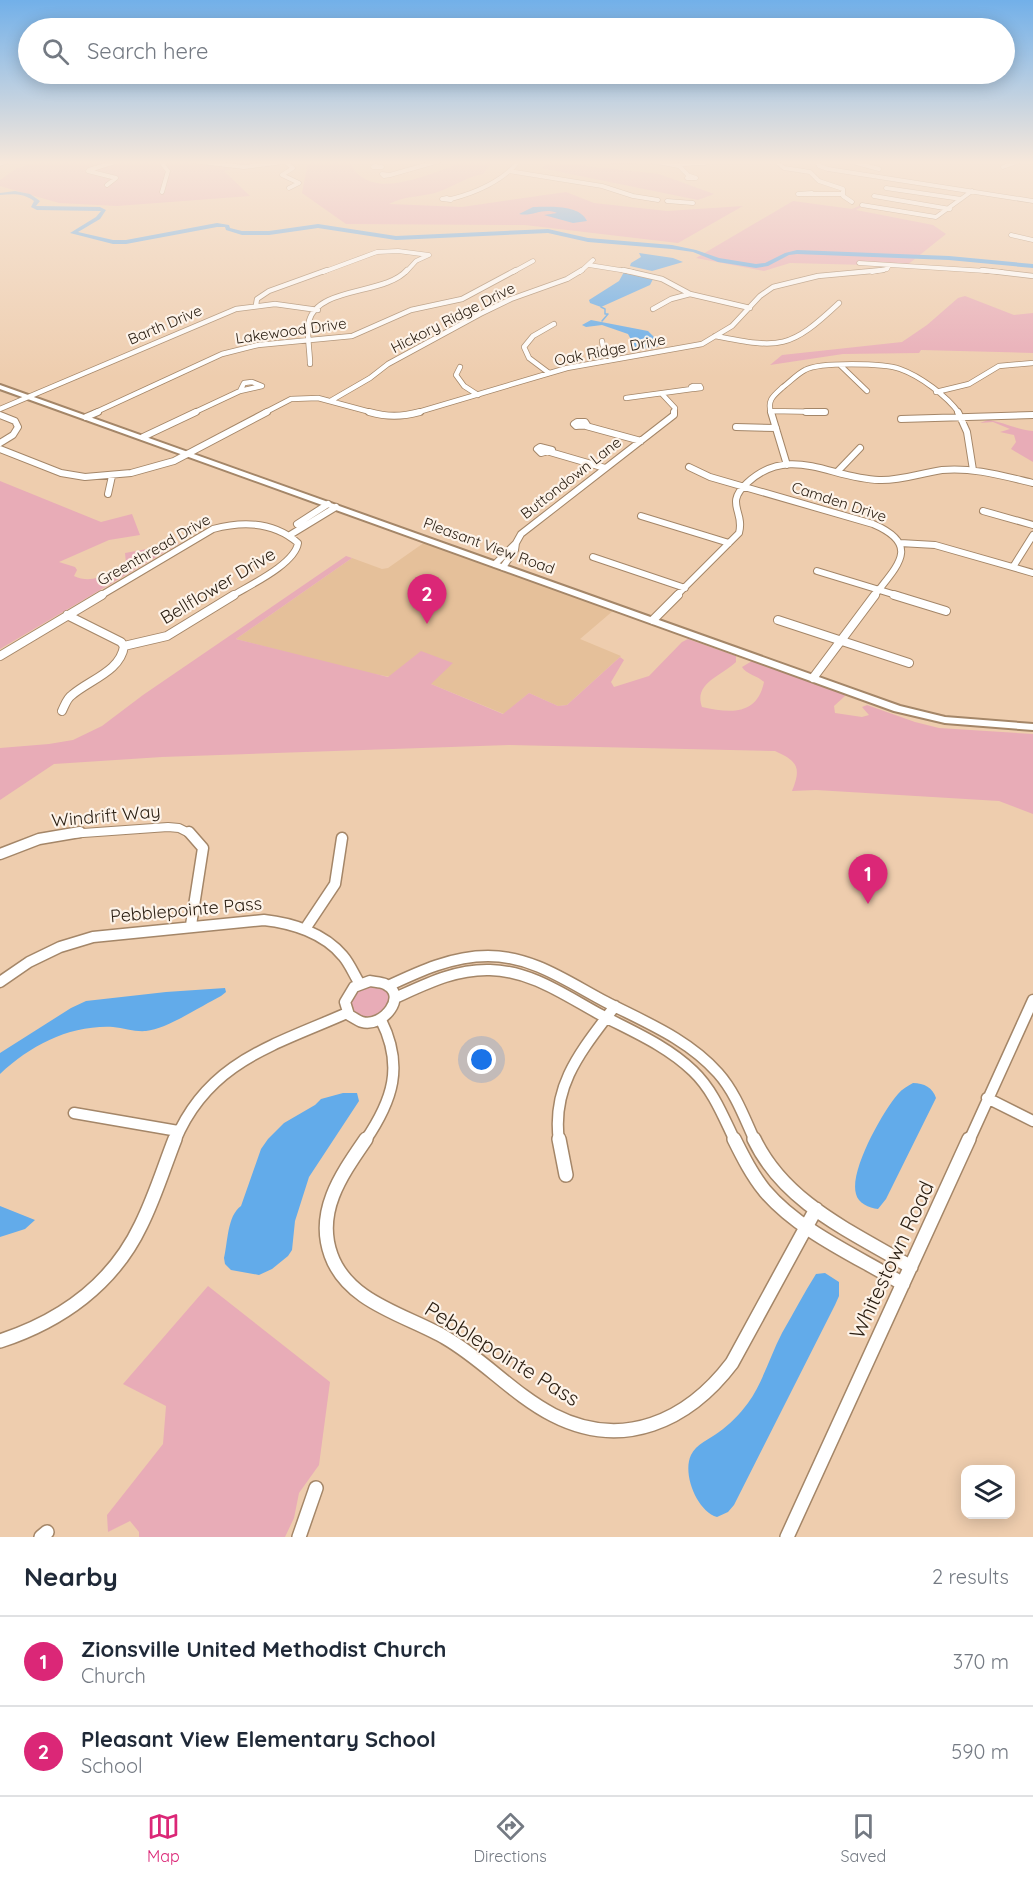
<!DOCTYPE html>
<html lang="en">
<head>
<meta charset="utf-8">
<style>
	:root { --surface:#fff; --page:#f2f2f3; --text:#1f2937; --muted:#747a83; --line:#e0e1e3; --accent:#db2777 }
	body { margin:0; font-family:Quicksand,sans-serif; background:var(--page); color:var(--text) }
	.controls { position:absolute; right:18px; bottom:18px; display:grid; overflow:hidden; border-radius:12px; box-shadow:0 3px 15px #0003 }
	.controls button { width:54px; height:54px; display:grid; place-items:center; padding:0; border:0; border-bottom:2px solid var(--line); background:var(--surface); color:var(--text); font:30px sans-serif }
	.you { position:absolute; left:482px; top:1060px; width:21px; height:21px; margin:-15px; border:4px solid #fff; border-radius:50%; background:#1a73e8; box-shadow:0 0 0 9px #1a73e833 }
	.badge { display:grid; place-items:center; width:39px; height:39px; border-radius:50%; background:var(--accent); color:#fff; font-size:20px; font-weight:700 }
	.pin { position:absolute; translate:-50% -50px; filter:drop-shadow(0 2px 3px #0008) }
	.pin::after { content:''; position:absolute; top:32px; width:21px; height:18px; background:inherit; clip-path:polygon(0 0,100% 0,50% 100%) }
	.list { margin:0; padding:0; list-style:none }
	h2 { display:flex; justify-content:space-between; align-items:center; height:78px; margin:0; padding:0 24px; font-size:26px }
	h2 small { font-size:20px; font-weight:400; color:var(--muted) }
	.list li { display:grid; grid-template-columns:39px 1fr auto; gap:18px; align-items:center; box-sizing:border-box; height:90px; padding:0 24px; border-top:2px solid var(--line) }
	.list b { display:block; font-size:22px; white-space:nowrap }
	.list p { margin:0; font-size:20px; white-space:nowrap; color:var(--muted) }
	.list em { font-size:20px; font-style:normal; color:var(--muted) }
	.icon { flex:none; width:33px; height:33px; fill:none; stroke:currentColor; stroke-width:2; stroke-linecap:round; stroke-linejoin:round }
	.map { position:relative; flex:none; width:1033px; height:1537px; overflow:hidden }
	.search { position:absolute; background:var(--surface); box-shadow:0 3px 15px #0003; left:18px; right:18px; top:18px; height:66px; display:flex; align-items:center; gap:15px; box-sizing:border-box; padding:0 21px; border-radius:33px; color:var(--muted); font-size:22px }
	.sheet { height:258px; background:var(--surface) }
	nav { display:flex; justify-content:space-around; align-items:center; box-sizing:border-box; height:84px; border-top:2px solid var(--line); background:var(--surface); font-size:16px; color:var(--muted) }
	nav a { display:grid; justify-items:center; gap:3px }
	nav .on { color:var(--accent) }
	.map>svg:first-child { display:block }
	.built { fill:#e5c09a }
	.green { fill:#e8acb7 }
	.water { fill:#62abea }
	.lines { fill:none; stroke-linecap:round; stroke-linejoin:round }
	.stream { stroke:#62abea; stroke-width:1.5 }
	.river { fill:#62abea; fill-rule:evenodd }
	.minor-far5-casing { stroke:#a48668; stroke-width:5 }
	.minor-far4-casing { stroke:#a48668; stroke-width:6 }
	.minor-far3-casing { stroke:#a48668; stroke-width:8 }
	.minor-far2-casing { stroke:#a48668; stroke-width:10 }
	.minor-far1-casing { stroke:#a48668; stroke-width:13 }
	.minor-casing { stroke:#a48668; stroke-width:16 }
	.major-casing { stroke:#a48668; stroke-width:4 }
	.minor-far5 { stroke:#fff; stroke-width:4 }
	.minor-far4 { stroke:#fff; stroke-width:4.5 }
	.minor-far3 { stroke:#fff; stroke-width:6 }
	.minor-far2 { stroke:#fff; stroke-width:8 }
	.minor-far1 { stroke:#fff; stroke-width:10 }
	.minor { stroke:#fff; stroke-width:13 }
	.major { fill:#fff; fill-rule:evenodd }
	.labels { text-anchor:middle; stroke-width:4.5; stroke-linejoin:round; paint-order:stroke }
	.far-street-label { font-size:15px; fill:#2c2014; stroke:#fdf3e9 }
	.street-label { font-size:18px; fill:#2c2014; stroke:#fdf3e9 }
	.near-street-label { font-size:21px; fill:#2c2014; stroke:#fdf3e9 }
</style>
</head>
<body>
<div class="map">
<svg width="1033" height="1537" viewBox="0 0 1033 1537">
	<rect width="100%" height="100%" fill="#eecdae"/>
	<!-- built -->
	<path class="built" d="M 425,542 L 614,610 L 580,639 L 621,656 L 567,705 L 558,706 L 529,693 L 504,714 L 431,684 L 357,671 L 236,639 L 352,558 L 382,569 L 388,568 Z"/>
	<!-- green -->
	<path class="green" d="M 42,161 L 266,161 L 224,171 L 250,196 L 117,206 L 59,203 L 0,186 L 0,180 L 17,168 Z
		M 312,161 L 349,161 C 367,201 418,178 448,168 C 453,166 456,162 461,161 C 470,159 483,161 493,161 L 483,174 C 465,177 452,188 435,193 C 419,197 404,196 389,204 L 462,207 L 566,192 L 594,203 L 667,211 L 743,206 L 678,243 L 525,225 L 346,224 L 302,193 L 307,167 Z
		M 551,162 L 659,174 L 714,194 L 698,200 L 541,168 Z
		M 793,201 L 852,209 L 861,205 L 863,206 L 856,210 L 933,225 L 946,234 L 906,266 L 790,263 L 764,271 L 696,258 Z
		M 965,296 L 1014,315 L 1033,313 L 1033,353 L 921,350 L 919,353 L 843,354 L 770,365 L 782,355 L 902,342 L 927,325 L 958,298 Z
		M 988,420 C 1004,422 1017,430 1033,431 L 1033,462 L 1011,449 L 1016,442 L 1014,435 L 1000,432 L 1010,429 L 993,422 L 980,423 Z
		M 0,481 L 101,522 L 132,514 L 140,535 L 109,540 L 59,562 L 75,567 L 77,570 L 74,576 C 93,585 110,573 126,563 L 125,553 L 180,543 L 0,649 Z
		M 346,556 L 352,558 L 236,639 L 388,677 L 421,651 L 453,663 L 431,684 L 503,714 L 529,693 L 558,706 L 567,705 L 620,657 L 624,660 L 611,682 L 614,687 L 649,676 L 682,642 L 688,639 L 736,656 L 736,662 C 723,675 693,683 702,707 C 730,713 757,716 764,682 C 758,676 746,674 742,667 L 752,661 L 843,693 L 845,696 L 834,706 L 835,713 L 862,717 L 869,715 L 862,707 L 867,705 L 915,722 L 939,728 L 1033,734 L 1033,814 L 999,801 L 816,790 L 792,791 C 802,767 797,761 775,751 L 509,745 L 162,757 L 54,764 L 0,800 L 0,748 L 49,744 L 73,740 L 102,726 L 143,695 Z
		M 365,986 C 378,986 385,986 391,998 L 382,1015 C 377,1016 372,1018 367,1018 C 357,1019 347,1009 350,999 C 352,992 360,989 365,986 Z
		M 208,1286 L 330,1382 L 319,1465 L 299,1493 L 294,1518 L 285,1537 L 139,1537 L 139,1532 L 130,1521 L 108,1532 L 107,1515 L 163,1444 L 166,1406 L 123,1384 Z"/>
	<!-- water -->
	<path class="water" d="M 533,207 C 549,207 579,204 587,221 L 573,223 L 544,215 L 557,213 C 543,207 533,217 519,214 Z
		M 639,253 L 673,258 L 683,262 L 652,271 L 630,266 L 631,263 L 641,257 Z
		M 624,272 L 653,279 L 650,285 L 601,307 L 590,303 L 589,300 L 619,281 Z
		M 591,320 L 648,331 L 661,344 L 655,348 L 636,349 L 628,334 L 602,325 L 586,327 L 582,325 Z
		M 225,988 L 226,992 L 221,996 C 201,1006 167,1029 146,1031 C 135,1032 124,1028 113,1027 C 70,1025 31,1045 0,1074 L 0,1053 L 71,1008 L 86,1001 L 166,992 Z
		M 913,1083 C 924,1083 933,1088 936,1098 L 886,1199 L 878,1209 C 869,1208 858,1203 856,1194 C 849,1171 883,1111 898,1094 C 902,1089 908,1086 913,1083 Z
		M 343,1093 L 357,1093 L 359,1101 L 309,1177 L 295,1221 L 292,1250 L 288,1256 L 272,1269 L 259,1275 L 231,1270 L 225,1264 L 224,1258 C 228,1242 227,1216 241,1206 L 261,1149 L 268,1139 L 284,1123 L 315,1105 L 321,1099 Z
		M 0,1206 L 35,1220 L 25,1229 L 0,1237 Z
		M 825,1273 L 839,1282 L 839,1296 L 835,1305 L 734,1505 L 728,1512 L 717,1517 C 697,1511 682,1474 691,1455 C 696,1444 710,1439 719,1432 C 729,1425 740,1414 748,1403 C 763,1382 770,1356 782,1333 C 793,1314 804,1293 816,1274 Z"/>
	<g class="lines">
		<!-- stream -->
		<path class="stream" d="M 601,307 L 605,309 L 605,314 L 608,314 L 602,321"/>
		<!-- river -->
		<path class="river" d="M 15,191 L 30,194 L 40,201 L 36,206 L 38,206 L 100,207 L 106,210 L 100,219 L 78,232 L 113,240 L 126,240 L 217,223 L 229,225 L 230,228 L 242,231 L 269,231 L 318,224 L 396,236 L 548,229 L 588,238 L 672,245 L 696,250 L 719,258 L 756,264 L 765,263 L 785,253 L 797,250 L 949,256 L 1033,264 L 1033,268 L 949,260 L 797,254 L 789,255 L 768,266 L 756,268 L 718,262 L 693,252 L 672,249 L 588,242 L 548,233 L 396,240 L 318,228 L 269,235 L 242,235 L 226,230 L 225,227 L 217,227 L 126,244 L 113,244 L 70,233 L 96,217 L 101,211 L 37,210 L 31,207 L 34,201 C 23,193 13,194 0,195 L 0,193 Z"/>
		<defs>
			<path id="minor-far5" d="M 193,161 L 244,167 L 291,161
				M 611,161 L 636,161
				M 651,161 L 679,166 L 689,176
				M 817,161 L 819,166 L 828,169 L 1033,201
				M 849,161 L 879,169
				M 285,162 L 293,168 L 282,175 L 299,183 L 289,188
				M 701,162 L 705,163 L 697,163 Z
				M 778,163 L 784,168 L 810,172 L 819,181 L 843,189 L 843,196 L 852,202
				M 0,164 L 8,161
				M 674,165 L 697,163
				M 375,166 L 382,167 L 373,167 Z
				M 1003,167 L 1019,161
				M 89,170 L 118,161
				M 88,171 L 116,178 L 107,185
				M 509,171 L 602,186 L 633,196 L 658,200
				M 382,174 L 390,175 L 384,176 Z
				M 390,175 L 439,161
				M 690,176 L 696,178 L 687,178 Z
				M 886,188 L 961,199
				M 162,192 L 168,171 L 163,165 L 166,161
				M 812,193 L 798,194 L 843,194
				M 874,196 L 950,209
				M 447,198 L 451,200 L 442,199 Z
				M 451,199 C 475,193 503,181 519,161
				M 667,201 L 693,203
				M 862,205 L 936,217 L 972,191
				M 1011,235 L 1033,240
				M 859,263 L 1002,272
				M 589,265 L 633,272
				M 323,272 L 377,252 L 398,251 L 429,255
				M 406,272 L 416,261 L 429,255
				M 513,272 L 533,261
				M 580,272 L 593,260
				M 872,272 L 887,269 L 889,265"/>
			<path id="minor-far4" d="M 623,270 L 662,279 L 690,294 L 750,308
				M 982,270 L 1033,276
				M 256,305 L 257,299 L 269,291 L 327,270
				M 653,309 L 671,299 L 690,294
				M 715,336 C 781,349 790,349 839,303
				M 602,341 L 604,352 L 613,359
				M 310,364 C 310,351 306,333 309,321 C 318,286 386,295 407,270
				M 840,365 L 867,391
				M 460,367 L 456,375 L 464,386 L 478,395
				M 549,373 L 529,358 L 524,347 L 533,336 L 554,324
				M 252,382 L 262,386 L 240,391 L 244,383 Z
				M 693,386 L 700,386 L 701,388 L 693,389 L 691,387 Z
				M 936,392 L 969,384 L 999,366 L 1033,363
				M 662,394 L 675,408 L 674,413
				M 626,398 L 692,389
				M 332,400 L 370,378 L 388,364 L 480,314 L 511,299 L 567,279 L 582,270
				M 0,409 L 236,309 L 275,304 L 318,310
				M 770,411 L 825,412
				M 94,413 L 222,354 L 258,345 L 352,336 L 411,310 L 462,299 L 516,270
				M 193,413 L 240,391
				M 264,413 L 291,399 L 318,398 L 374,413
				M 415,413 L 567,368 L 702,344 L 732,326 L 760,296 L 773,287 L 818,276 L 883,270
				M 771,413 C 767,400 773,396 783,387 C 790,382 797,374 805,370 C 819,362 884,363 900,369 C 920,376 947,396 959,413"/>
			<path id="minor-far3" d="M 369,412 C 387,417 401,417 420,412
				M 771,412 L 787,465
				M 806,412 L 825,412
				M 958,412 L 967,432 L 973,470
				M 0,415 L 15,421 L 18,427 L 13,435 L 0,443
				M 86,417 L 98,412
				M 901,419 L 1033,415
				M 577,422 L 585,422 L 587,425 L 576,426 L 574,424 Z
				M 586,426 L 641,441
				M 736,427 L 776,428
				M 143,437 L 196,412
				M 540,447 L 552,450 L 541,453 L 537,449 Z
				M 0,449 L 61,473 L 85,477 L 131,473 L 174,461 L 267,412
				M 550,452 L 605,468
				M 689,467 L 710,477 L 873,524 C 922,545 897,566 874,596
				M 837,472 L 860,448
				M 108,494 L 112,476
				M 983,511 L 1033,525
				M 641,516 L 729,543
				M 297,524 L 328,504
				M 290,535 L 336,507
				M 900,543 L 935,545 L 1033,573
				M 593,557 L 685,588
				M 495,564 L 516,543 L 521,534 L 674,415 L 674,412
				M 503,567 L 515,550 L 516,543
				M 1013,567 L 1033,535
				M 817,571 L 899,596
				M 100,596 L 213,529 C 243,521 274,522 298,543 C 295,564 250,585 232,596
				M 676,596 L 739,533 C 745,511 724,504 747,483 C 790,443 831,479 879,480 C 900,481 921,473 942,470 C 973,467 1003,476 1033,483"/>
			<path id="minor-far2" d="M 894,595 L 946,611
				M 653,620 L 678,595
				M 778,620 L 909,663
				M 124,646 L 167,636 L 234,595
				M 0,656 L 102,595
				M 813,678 L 875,595
				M 62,711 C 65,705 67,698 72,695 C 89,680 121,671 124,646 L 121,642 L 67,615
				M 69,834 L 168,827 L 179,828 L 191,834"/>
			<path id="minor-far1" d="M 189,832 L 203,848 L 191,925
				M 0,854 L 39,839 L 80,832
				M 305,929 L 335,884 L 342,838
				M 370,981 C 374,982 381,982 385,984 C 409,995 383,1028 362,1022 C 358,1021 353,1017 349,1015 L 345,1002 L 354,987 Z
				M 0,982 L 29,962 L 60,947 L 93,937 L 264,920 C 292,923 324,933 343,956 C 350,964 354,975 360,984
				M 388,986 C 420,971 452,956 488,956 C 533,956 568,982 606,1002 C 645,1022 688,1039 718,1073 C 735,1092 744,1117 755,1141
				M 395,998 C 426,984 455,969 490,970 C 533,971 567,997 603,1016 C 634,1032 667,1046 693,1071 C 713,1090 723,1116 735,1141
				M 987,1098 L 1033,1121
				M 74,1113 L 178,1131
				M 175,1141 C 208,1061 275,1045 347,1013
				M 365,1141 C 393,1100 404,1066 381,1020
				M 559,1141 C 551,1084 583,1049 615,1006
				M 969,1141 L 1033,1000"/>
			<path id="minor" d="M 366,1139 C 342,1174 315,1211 331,1255 C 348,1303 407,1315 446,1338 C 484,1360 514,1395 553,1415 C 623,1451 688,1421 732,1363 L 816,1209
				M 559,1139 L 566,1175
				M 734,1139 C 743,1157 752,1175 765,1191 C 800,1232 857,1256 903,1284
				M 754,1139 C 785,1204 853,1232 911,1267
				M 0,1341 C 61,1321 113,1284 141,1225 C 155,1197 164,1167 175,1139
				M 41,1537 L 47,1532
				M 299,1537 L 316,1488
				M 787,1537 L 969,1139"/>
			<path id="major" d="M 0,385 L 900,706 L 945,717 L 1033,724 L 1033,730 L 945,723 L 894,711 L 0,389 Z"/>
		</defs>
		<!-- minor-far5 casing -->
		<use href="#minor-far5" class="minor-far5-casing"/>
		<!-- minor-far4 casing -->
		<use href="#minor-far4" class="minor-far4-casing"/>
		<!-- minor-far3 casing -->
		<use href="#minor-far3" class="minor-far3-casing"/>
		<!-- minor-far2 casing -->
		<use href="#minor-far2" class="minor-far2-casing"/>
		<!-- minor-far1 casing -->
		<use href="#minor-far1" class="minor-far1-casing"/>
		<!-- minor casing -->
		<use href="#minor" class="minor-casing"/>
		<!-- major casing -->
		<use href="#major" class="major-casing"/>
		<!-- minor-far5 -->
		<use href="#minor-far5" class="minor-far5"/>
		<!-- minor-far4 -->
		<use href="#minor-far4" class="minor-far4"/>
		<!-- minor-far3 -->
		<use href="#minor-far3" class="minor-far3"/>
		<!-- minor-far2 -->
		<use href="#minor-far2" class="minor-far2"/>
		<!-- minor-far1 -->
		<use href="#minor-far1" class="minor-far1"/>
		<!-- minor -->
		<use href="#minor" class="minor"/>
		<!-- major -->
		<use href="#major" class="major"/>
	</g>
	<!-- sky -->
	<linearGradient id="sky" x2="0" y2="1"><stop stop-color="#72b0e9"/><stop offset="0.43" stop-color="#f7e8db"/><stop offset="1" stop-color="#f7e8db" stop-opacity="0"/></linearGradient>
	<rect width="1033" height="377" fill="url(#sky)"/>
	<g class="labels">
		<!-- far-street labels -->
		<g class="far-street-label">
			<text transform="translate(453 318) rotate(-27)" y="5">Hickory Ridge Drive</text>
			<text transform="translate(165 325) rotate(-23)" y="5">Barth Drive</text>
			<text transform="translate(291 331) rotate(-8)" y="5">Lakewood Drive</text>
			<text transform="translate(610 350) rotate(-11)" y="5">Oak Ridge Drive</text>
			<text transform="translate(571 478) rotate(-38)" y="5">Buttondown Lane</text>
			<text transform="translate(839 502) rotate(18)" y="5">Camden Drive</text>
			<text transform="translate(489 546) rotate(20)" y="5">Pleasant View Road</text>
			<text transform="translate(154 550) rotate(-30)" y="5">Greenthread Drive</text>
		</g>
		<!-- street labels -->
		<g class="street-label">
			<text transform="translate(218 586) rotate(-31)" y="6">Bellflower Drive</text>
			<text transform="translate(106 816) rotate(-5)" y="6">Windrift Way</text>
			<text transform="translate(186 910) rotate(-5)" y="6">Pebblepointe Pass</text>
		</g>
		<!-- near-street labels -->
		<g class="near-street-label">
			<text transform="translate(892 1260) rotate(-65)" y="7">Whitestown Road</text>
			<text transform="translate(502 1354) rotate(32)" y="7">Pebblepointe Pass</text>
		</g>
	</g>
</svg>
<div class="controls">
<button><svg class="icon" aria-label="layers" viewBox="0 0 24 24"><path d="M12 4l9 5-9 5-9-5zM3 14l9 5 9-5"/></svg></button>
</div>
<div class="you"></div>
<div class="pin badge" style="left:868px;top:904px">1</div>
<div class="pin badge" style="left:427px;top:624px">2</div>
<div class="search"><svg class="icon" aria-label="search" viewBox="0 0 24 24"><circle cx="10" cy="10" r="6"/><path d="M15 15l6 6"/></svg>Search here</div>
</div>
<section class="sheet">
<h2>Nearby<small>2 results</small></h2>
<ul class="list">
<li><span class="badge">1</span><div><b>Zionsville United Methodist Church</b><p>Church</p></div><em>370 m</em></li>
<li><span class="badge">2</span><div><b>Pleasant View Elementary School</b><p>School</p></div><em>590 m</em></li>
</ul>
</section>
<nav>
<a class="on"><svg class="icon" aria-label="map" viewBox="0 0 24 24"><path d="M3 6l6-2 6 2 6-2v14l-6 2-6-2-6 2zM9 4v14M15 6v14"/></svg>Map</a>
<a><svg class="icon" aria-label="directions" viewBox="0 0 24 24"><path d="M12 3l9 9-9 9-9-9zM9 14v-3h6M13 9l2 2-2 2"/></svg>Directions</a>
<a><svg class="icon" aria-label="saved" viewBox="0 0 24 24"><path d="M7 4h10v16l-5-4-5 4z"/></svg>Saved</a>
</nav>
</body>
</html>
